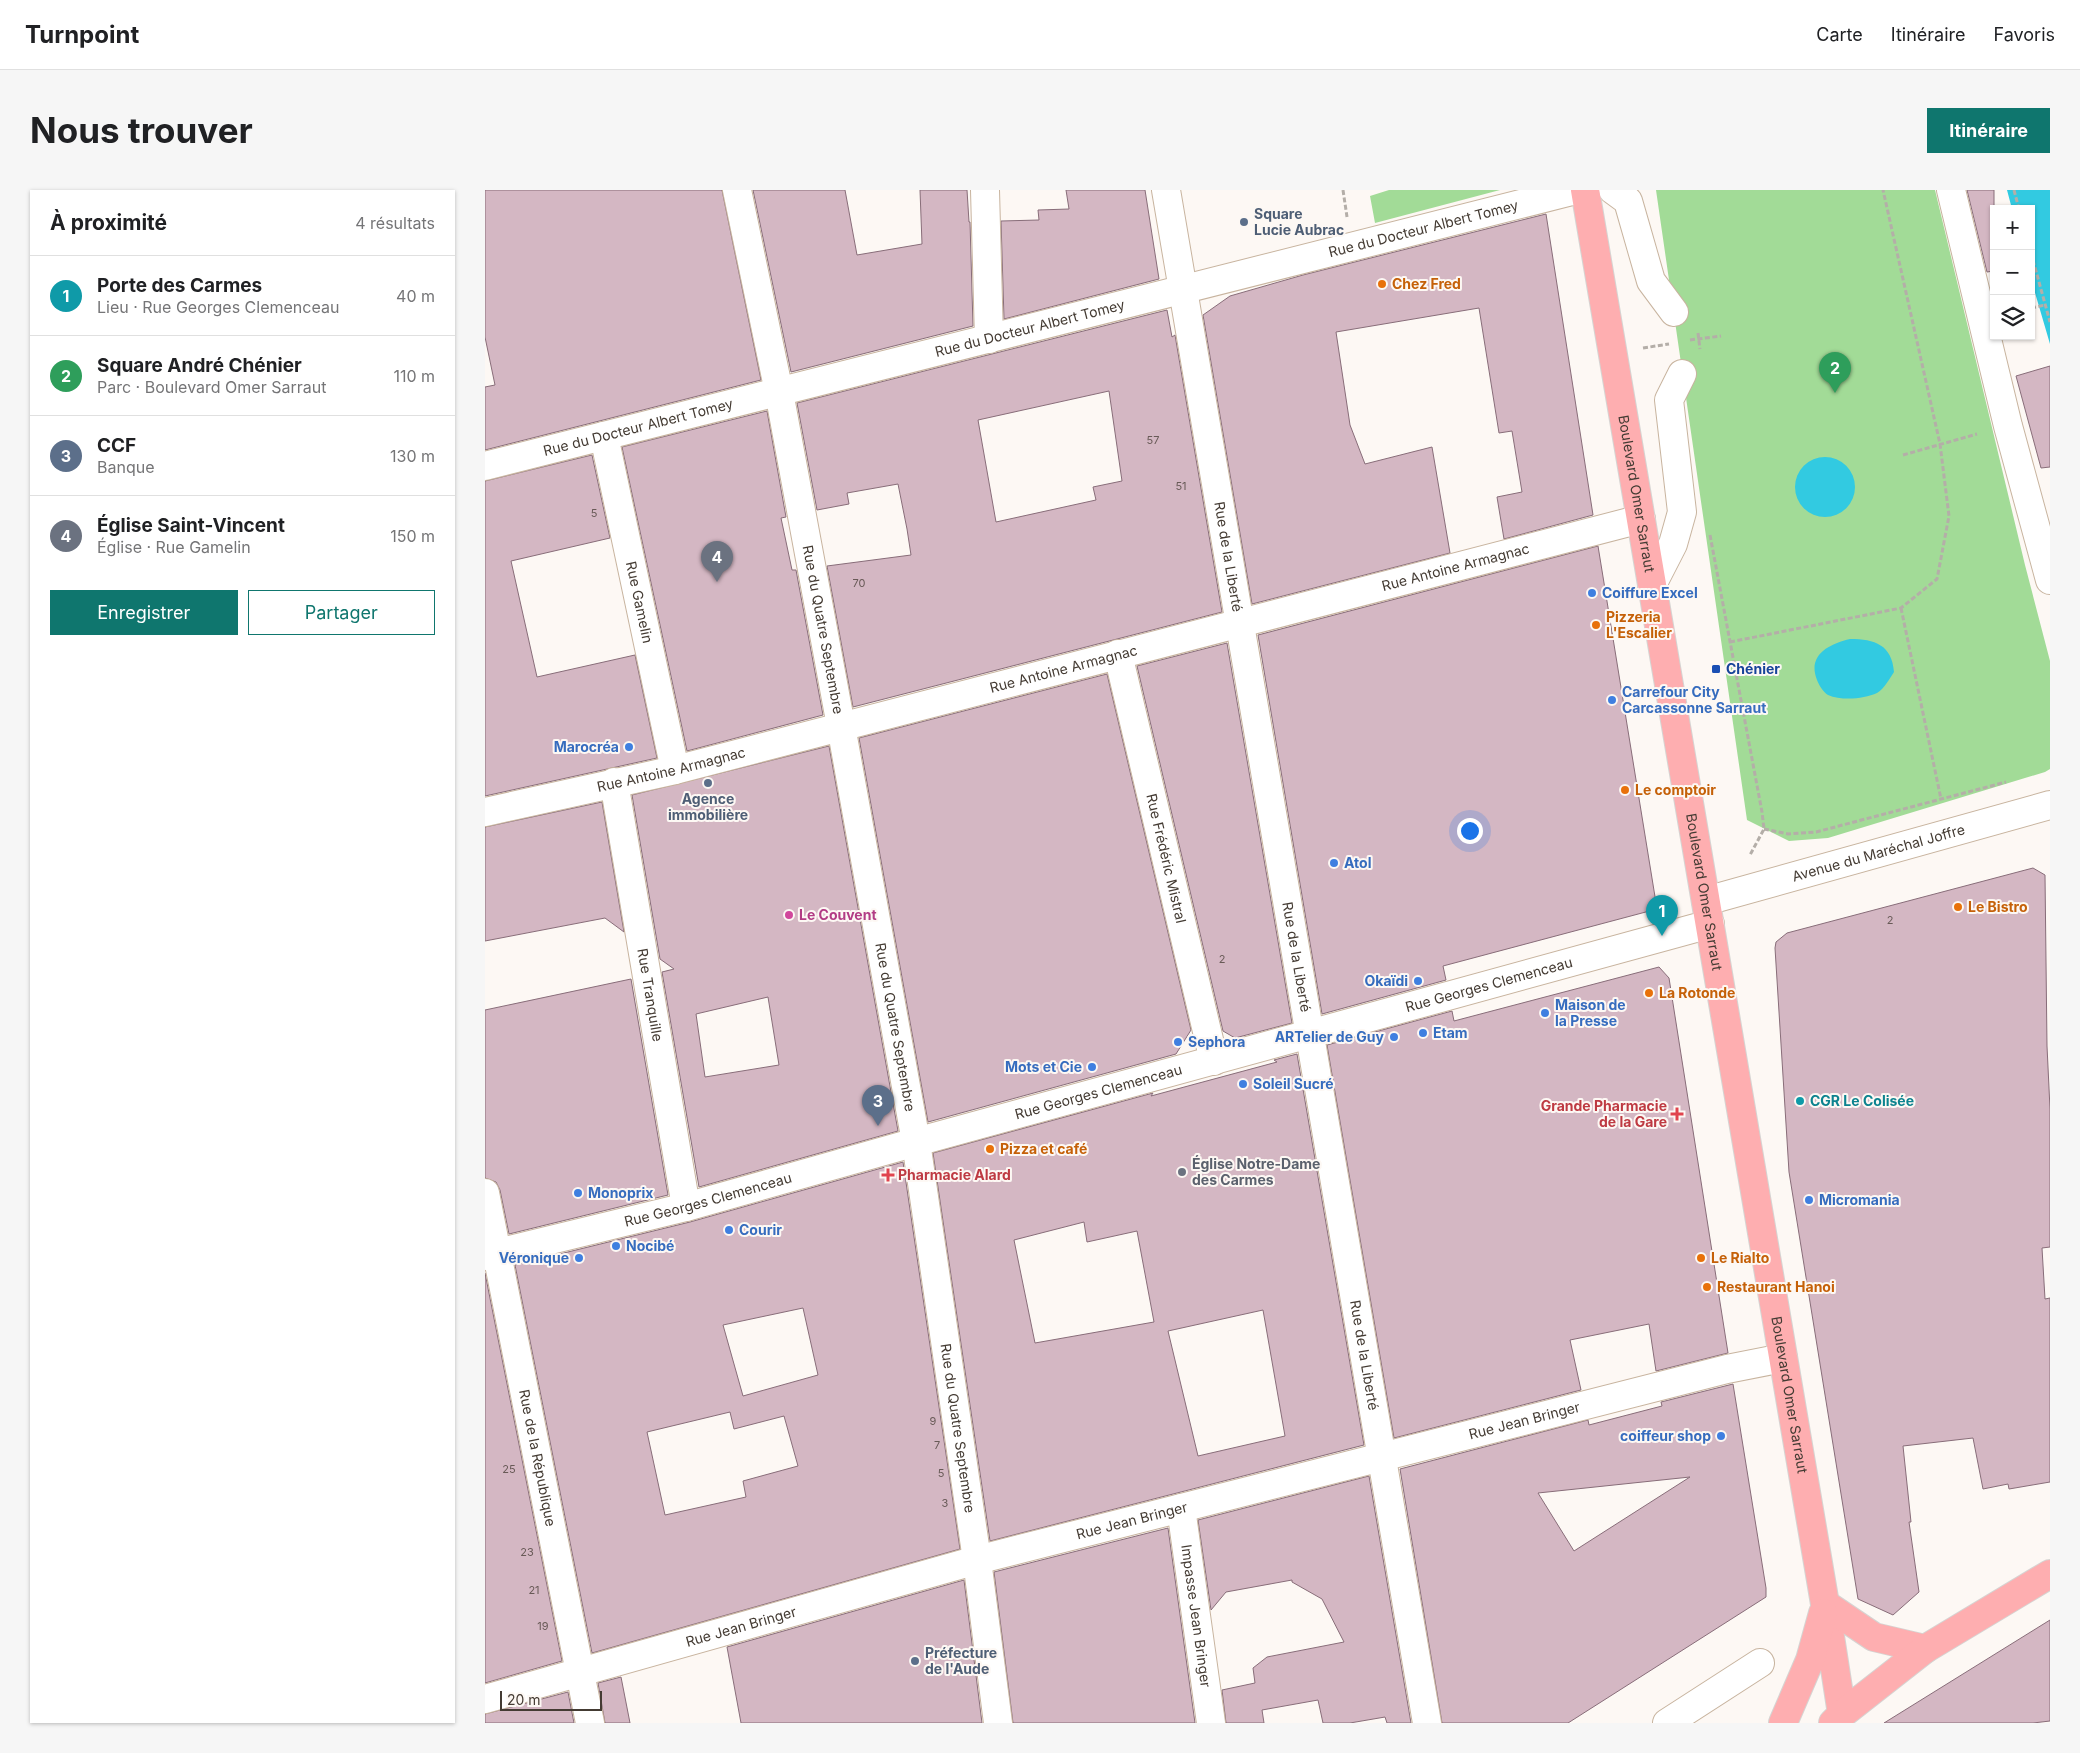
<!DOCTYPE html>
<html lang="fr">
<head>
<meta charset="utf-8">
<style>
	:root { --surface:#fff; --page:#f6f6f6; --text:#202124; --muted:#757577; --line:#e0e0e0; --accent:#0f766e }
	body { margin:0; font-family:Inter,sans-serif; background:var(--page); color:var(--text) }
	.controls { position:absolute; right:15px; top:15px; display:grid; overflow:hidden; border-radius:0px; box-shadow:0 1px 4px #0004 }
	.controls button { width:45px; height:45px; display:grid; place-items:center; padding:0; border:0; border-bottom:1px solid var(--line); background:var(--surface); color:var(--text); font:25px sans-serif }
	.scale { position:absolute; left:15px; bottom:12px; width:102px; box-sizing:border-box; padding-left:5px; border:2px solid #443b33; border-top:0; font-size:14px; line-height:18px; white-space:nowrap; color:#443b33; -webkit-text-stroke:4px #fdf8f4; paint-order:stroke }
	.you { position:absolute; left:984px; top:640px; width:18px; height:18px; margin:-12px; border:4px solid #fff; border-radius:50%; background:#1a73e8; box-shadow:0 0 0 8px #1a73e833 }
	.badge { display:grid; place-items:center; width:32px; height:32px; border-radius:50%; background:var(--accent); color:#fff; font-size:16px; font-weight:700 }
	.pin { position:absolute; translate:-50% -41px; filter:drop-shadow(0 1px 2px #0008) }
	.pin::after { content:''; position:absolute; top:26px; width:18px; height:15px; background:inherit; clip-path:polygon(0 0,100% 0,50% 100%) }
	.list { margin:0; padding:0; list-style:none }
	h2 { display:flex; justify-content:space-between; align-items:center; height:65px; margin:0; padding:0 20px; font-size:21px }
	h2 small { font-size:16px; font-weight:400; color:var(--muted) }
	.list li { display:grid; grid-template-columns:32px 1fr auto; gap:15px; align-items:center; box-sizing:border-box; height:80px; padding:0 20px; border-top:1px solid var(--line) }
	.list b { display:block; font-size:19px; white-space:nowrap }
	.list p { margin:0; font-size:16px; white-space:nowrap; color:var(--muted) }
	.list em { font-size:16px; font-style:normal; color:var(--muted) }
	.actions { display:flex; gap:10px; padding:15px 20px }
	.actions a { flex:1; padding:11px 0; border:1px solid var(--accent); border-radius:0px; text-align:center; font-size:18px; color:var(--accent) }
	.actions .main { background:var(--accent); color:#fff }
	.icon { flex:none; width:28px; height:28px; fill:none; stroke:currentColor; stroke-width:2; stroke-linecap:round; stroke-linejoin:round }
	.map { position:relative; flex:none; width:1565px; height:1533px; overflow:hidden; border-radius:0px }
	header { display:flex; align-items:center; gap:30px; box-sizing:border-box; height:70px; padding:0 25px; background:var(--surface); border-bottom:1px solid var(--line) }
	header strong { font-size:24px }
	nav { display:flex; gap:28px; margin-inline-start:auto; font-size:18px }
	.intro { display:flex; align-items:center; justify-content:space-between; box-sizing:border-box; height:120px; padding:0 30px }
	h1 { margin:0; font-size:35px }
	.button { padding:12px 22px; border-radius:0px; background:var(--accent); color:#fff; font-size:18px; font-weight:700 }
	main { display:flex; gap:30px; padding:0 30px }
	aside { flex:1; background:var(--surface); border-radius:0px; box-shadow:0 1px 4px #0004 }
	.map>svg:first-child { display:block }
	.green { fill:#a2db97 }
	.water { fill:#32cae1 }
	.building { fill:#d4b7c3; stroke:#886d79; fill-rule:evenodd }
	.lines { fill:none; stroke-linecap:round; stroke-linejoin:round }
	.minor-casing { stroke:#c8b49f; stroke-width:30 }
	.major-casing { stroke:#d6d4d2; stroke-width:30 }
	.path { stroke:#b4aea8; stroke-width:3; stroke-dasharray:5 2.5; stroke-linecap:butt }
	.minor { stroke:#fff; stroke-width:28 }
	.major { stroke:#feaeb0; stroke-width:28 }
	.service-dot { fill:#5c6f8a; stroke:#fdf8f4; stroke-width:2 }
	.food-dot { fill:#e8710a; stroke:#fdf8f4; stroke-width:2 }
	.shop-dot { fill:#3f7fe0; stroke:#fdf8f4; stroke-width:2 }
	.transit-dot { fill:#1a4fb4; stroke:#fdf8f4; stroke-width:2 }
	.hotel-dot { fill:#d1479c; stroke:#fdf8f4; stroke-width:2 }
	.culture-dot { fill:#0f9aa8; stroke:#fdf8f4; stroke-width:2 }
	.health-dot { fill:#e0444e; stroke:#fdf8f4; stroke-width:2 }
	.worship-dot { fill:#6b7280; stroke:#fdf8f4; stroke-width:2 }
	.labels { text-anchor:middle; stroke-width:4; stroke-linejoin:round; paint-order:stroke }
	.number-label { font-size:11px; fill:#685a57 }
	.service-label { font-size:14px; font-weight:bold; fill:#4e5e75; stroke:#fdf8f4; text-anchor:start }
	.street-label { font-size:14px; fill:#443b33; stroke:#fdf8f4 }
	.food-label { font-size:14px; font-weight:bold; fill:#c56008; stroke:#fdf8f4; text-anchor:start }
	.shop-label { font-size:14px; font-weight:bold; fill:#366cbe; stroke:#fdf8f4; text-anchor:start }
	.transit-label { font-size:14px; font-weight:bold; fill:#164399; stroke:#fdf8f4; text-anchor:start }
	.hotel-label { font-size:14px; font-weight:bold; fill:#b23c85; stroke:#fdf8f4; text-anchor:start }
	.culture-label { font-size:14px; font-weight:bold; fill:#0d838f; stroke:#fdf8f4; text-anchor:start }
	.health-label { font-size:14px; font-weight:bold; fill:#be3a42; stroke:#fdf8f4; text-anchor:end }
	.worship-label { font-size:14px; font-weight:bold; fill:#5b616d; stroke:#fdf8f4; text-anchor:start }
</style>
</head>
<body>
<header>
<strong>Turnpoint</strong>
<nav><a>Carte</a><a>Itinéraire</a><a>Favoris</a></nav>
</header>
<div class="intro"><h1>Nous trouver</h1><a class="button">Itinéraire</a></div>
<main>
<aside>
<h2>À proximité<small>4 résultats</small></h2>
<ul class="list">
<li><span class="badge" style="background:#0f9aa8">1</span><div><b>Porte des Carmes</b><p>Lieu · Rue Georges Clemenceau</p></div><em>40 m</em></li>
<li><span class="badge" style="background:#2e9e5b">2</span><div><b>Square André Chénier</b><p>Parc · Boulevard Omer Sarraut</p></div><em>110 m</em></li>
<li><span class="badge" style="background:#5c6f8a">3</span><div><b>CCF</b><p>Banque</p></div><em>130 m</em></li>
<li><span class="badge" style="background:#6b7280">4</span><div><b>Église Saint-Vincent</b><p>Église · Rue Gamelin</p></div><em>150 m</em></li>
</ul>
<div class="actions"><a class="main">Enregistrer</a><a>Partager</a></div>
</aside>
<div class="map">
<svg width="1565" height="1533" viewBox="0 0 1565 1533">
	<rect width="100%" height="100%" fill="#fdf8f4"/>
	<!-- green -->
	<path class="green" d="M 904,0 L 1015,0 L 890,33 L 885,6 Z
		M 1171,0 L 1450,0 L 1540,375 L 1565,471 L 1565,579 L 1560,582 L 1343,648 L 1304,651 L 1262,630 Z"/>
	<!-- water -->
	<path class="water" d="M 1522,0 L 1565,0 L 1565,154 L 1546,89 L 1546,19 L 1527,19 Z
		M1310 297a30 30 0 1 1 60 0a30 30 0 1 1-60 0Z
		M 1365,449 C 1390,449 1407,455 1409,482 C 1405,488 1399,499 1392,503 C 1379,509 1357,511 1343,505 C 1338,502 1334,495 1332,490 C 1322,465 1344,454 1365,449 Z"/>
	<!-- building -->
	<path class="building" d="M 0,0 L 237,0 L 276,190 L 0,260 L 0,197 L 10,195 L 0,147 Z
		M 268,0 L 360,0 L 372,65 L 437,54 L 435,0 L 482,0 L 484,32 L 485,32 L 488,136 L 306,182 Z
		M 581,0 L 660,0 L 674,89 L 519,129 L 516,31 L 554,30 L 553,20 L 584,19 Z
		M 1482,0 L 1509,0 L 1509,81 L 1502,82 Z
		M 1061,24 L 1108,325 L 1019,349 L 1012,307 L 1037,302 L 1027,241 L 1014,243 L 994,118 L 851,142 L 865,235 L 880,274 L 947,257 L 965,363 L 767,414 L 718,125 L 745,106 L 818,85 Z
		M 682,120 L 687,147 L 690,145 L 737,422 L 368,517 L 342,376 L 426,365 L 422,339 L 413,294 L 362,303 L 364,314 L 332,320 L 312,213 ZM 624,201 L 637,291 L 608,297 L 611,310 L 511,332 L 493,230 Z
		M 1565,176 L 1565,277 L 1556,278 L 1531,186 Z
		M 282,221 L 301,327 L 296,328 L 307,380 L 311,380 L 338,525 L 202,561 L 137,257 Z
		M 107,265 L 125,348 L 26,371 L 52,487 L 150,465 L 172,568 L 0,606 L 0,291 Z
		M 1113,356 L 1172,719 L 958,776 L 961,790 L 837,824 L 773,445 Z
		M 742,453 L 807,833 L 750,848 L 738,841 L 652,476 Z
		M 622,484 L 706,840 L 691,864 L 443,932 L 374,548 Z
		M 344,556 L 413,941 L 214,997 L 177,782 L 189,779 L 175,769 L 147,605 ZM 283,807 L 294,875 L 220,887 L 211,824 Z
		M 117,612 L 139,742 L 120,728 L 0,751 L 0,637 Z
		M 1548,678 L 1560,685 L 1562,856 L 1565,919 L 1565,1057 L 1557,1058 L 1560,1109 L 1565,1108 L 1565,1292 L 1524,1299 L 1523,1294 L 1498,1299 L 1488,1248 L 1418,1256 L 1426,1332 L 1424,1332 L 1434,1402 L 1408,1425 L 1373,1409 L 1304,982 L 1290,758 L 1291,752 L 1302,743 Z
		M 1174,777 L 1184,788 L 1243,1163 L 1171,1181 L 1164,1134 L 1085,1150 L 1096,1200 L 909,1248 L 842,855 L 967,821 L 969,831 Z
		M 146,789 L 183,1005 L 24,1044 L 15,1000 L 11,992 L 0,988 L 0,820 Z
		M 812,864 L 879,1255 L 505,1351 L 448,963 L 668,903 L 666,906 L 792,872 L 789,870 ZM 599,1032 L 602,1052 L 652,1041 L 669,1132 L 550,1153 L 529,1050 ZM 778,1120 L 800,1246 L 713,1266 L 683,1141 Z
		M 418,972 L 475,1359 L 107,1463 L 30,1075 L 205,1032 ZM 318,1118 L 333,1185 L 258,1206 L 238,1135 ZM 245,1222 L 249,1239 L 299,1226 L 313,1276 L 258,1291 L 261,1307 L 180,1325 L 162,1242 Z
		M 0,1083 L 77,1471 L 0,1493 Z
		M 1248,1194 L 1281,1398 L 1281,1407 L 1083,1533 L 957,1533 L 915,1279 L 1103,1230 L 1104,1235 L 1177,1216 L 1176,1212 ZM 1205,1287 L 1089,1361 L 1053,1303 Z
		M 884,1286 L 926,1533 L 902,1533 L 900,1527 L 865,1533 L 838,1533 L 833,1510 L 777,1520 L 779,1533 L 741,1533 L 737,1500 L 770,1493 L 768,1478 L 782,1467 L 859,1452 L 837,1409 L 807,1392 L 807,1390 L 741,1402 L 726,1420 L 713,1330 Z
		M 683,1338 L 710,1533 L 528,1533 L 509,1382 Z
		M 479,1390 L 497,1533 L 256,1533 L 242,1457 Z
		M 1565,1430 L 1565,1531 L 1548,1533 L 1399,1533 Z
		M 136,1487 L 145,1533 L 120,1533 L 113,1493 Z
		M 83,1502 L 89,1533 L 0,1533 L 0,1524 Z"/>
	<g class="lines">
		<defs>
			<g id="minor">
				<path id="s1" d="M 252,0 L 294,202 L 356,536 L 431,952 L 492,1370 L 513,1533"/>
				<path d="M 500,0 L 504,149"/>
				<path id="s2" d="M 681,0 L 942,1533"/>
				<path d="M 1128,0 L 1143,11 L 1166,91 L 1189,122"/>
				<path d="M 1466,0 L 1523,236 L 1565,390"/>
				<path id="s3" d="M 119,246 L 190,580"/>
				<path id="s4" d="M 0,276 L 1091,0"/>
				<path d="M 1167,395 L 1188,354 L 1197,322 L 1184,210 L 1197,184"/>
				<path id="s5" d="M 633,464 L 729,871"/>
				<path id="s6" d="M 129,592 L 201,1017"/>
				<path id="s7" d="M 0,622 L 190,580 L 1156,329"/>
				<path id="s8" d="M 1221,711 L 1565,615"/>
				<path id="s9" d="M 0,1003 L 105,1533"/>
				<path id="s10" d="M 0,1066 L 201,1017 L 431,952 L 1225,734"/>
				<path id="s11" d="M 696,1318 L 726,1533"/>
				<path id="s12" d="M 0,1509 L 492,1370 L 1242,1179 L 1298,1168"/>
				<path d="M 1182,1533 L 1275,1473"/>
			</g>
			<g id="major">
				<path id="s13" d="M 1100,0 L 1340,1414 L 1357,1524"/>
				<path d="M 1340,1414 L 1389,1447 L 1440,1459"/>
				<path d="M 1298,1533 L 1325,1470 L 1338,1423"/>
				<path d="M 1348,1533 L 1357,1524 L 1440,1459 L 1565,1384"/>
			</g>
		</defs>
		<!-- minor casing -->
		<use href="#minor" class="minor-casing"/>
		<!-- major casing -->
		<use href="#major" class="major-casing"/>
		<!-- path -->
		<path class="path" d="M 858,0 L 862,27
			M 1529,0 L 1534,19
			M 1546,63 L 1565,132
			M 1546,118 L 1560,115
			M 1213,143 L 1215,159
			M 1205,150 L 1236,146
			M 1158,158 L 1184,154
			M 1418,265 L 1492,244
			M 1225,345 L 1277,622 L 1279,639 L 1265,665
			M 1416,418 L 1456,609
			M 1245,452 L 1416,418 L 1452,389 L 1464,326 L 1455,254 L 1398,0
			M 1279,639 L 1303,644 L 1331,642 L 1521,592"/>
		<!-- minor -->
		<use href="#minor" class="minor"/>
		<!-- major -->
		<use href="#major" class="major"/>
	</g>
	<!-- markers -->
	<g class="service-dot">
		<circle cx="759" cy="32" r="5"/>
		<circle cx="223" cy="593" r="5"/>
		<circle cx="430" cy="1471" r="5"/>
	</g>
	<g class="food-dot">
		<circle cx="897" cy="94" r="5"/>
		<circle cx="1111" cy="435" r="5"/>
		<circle cx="1140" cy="600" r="5"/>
		<circle cx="1473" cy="717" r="5"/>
		<circle cx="1164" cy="803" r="5"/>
		<circle cx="505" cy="959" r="5"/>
		<circle cx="1216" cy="1068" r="5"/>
		<circle cx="1222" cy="1097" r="5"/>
	</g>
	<g class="shop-dot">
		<circle cx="1107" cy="403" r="5"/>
		<circle cx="1127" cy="510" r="5"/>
		<circle cx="144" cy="557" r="5"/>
		<circle cx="849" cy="673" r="5"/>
		<circle cx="933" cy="791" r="5"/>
		<circle cx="1060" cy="823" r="5"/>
		<circle cx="938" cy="843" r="5"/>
		<circle cx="909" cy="847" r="5"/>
		<circle cx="693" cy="852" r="5"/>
		<circle cx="607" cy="877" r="5"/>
		<circle cx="758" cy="894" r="5"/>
		<circle cx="93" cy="1003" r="5"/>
		<circle cx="1324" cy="1010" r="5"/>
		<circle cx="244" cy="1040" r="5"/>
		<circle cx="131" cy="1056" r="5"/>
		<circle cx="94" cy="1068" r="5"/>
		<circle cx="1236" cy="1246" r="5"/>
	</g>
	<rect class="transit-dot" x="1226" y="474" width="10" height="10" rx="2.5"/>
	<circle class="hotel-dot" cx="304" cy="725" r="5"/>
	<circle class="culture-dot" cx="1315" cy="911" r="5"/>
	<g class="health-dot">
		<path d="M1189.5 916.5h5v5h5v5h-5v5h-5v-5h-5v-5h5z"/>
		<path d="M400.5 977.5h5v5h5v5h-5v5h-5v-5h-5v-5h5z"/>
	</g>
	<circle class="worship-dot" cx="697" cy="982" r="5"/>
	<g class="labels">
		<!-- number labels -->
		<g class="number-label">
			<text x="668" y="254">57</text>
			<text x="696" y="300">51</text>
			<text x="109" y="327">5</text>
			<text x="374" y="397">70</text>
			<text x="1405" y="734">2</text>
			<text x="737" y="773">2</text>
			<text x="448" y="1235">9</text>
			<text x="452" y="1259">7</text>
			<text x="24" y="1283">25</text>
			<text x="456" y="1287">5</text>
			<text x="460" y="1317">3</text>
			<text x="42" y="1366">23</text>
			<text x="49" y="1404">21</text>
			<text x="58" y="1440">19</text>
		</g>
		<!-- service labels -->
		<g class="service-label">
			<text x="769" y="29">Square<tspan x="769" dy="16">Lucie Aubrac</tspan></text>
			<text x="223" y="614" text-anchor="middle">Agence<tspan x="223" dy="16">immobilière</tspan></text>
			<text x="440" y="1468">Préfecture<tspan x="440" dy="16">de l'Aude</tspan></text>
		</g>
		<!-- street labels -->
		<g class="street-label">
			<text dy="5" stroke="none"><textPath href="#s4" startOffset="968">Rue du Docteur Albert Tomey</textPath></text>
			<text dy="5" stroke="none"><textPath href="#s4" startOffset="562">Rue du Docteur Albert Tomey</textPath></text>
			<text dy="5" stroke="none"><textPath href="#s4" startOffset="158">Rue du Docteur Albert Tomey</textPath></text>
			<text dy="5" stroke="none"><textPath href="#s13" startOffset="308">Boulevard Omer Sarraut</textPath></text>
			<text dy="5" stroke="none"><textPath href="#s2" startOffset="372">Rue de la Liberté</textPath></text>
			<text dy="5" stroke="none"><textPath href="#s7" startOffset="1001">Rue Antoine Armagnac</textPath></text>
			<text dy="5" stroke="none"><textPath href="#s3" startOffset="170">Rue Gamelin</textPath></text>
			<text dy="5" stroke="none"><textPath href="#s1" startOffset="448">Rue du Quatre Septembre</textPath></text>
			<text dy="5" stroke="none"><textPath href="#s7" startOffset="596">Rue Antoine Armagnac</textPath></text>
			<text dy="5" stroke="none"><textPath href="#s7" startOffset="191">Rue Antoine Armagnac</textPath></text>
			<text dy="5" stroke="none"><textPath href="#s8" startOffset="179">Avenue du Maréchal Joffre</textPath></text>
			<text dy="5" stroke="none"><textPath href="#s5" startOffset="210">Rue Frédéric Mistral</textPath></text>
			<text dy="5" stroke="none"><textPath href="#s13" startOffset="712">Boulevard Omer Sarraut</textPath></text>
			<text dy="5" stroke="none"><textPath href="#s2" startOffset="778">Rue de la Liberté</textPath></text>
			<text dy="5" stroke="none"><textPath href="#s10" startOffset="1040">Rue Georges Clemenceau</textPath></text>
			<text dy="5" stroke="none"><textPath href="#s6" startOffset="216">Rue Tranquille</textPath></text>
			<text dy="5" stroke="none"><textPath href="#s1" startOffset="852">Rue du Quatre Septembre</textPath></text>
			<text dy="5" stroke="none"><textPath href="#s10" startOffset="635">Rue Georges Clemenceau</textPath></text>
			<text dy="5" stroke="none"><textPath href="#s10" startOffset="230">Rue Georges Clemenceau</textPath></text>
			<text dy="5" stroke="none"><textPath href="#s2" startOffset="1182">Rue de la Liberté</textPath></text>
			<text dy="5" stroke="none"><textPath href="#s13" startOffset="1222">Boulevard Omer Sarraut</textPath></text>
			<text dy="5" stroke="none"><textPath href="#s12" startOffset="1076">Rue Jean Bringer</textPath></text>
			<text dy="5" stroke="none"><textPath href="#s1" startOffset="1258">Rue du Quatre Septembre</textPath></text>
			<text dy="5" stroke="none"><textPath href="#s9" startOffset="270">Rue de la République</textPath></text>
			<text dy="5" stroke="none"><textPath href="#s12" startOffset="671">Rue Jean Bringer</textPath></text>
			<text dy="5" stroke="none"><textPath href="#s11" startOffset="109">Impasse Jean Bringer</textPath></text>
			<text dy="5" stroke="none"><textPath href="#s12" startOffset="266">Rue Jean Bringer</textPath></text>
		</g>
		<!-- food labels -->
		<g class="food-label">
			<text x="907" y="99">Chez Fred</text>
			<text x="1121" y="432">Pizzeria<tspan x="1121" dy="16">L'Escalier</tspan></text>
			<text x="1150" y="605">Le comptoir</text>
			<text x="1483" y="722">Le Bistro</text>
			<text x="1174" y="808">La Rotonde</text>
			<text x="515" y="964">Pizza et café</text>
			<text x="1226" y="1073">Le Rialto</text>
			<text x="1232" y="1102">Restaurant Hanoi</text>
		</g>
		<!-- shop labels -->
		<g class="shop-label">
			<text x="1117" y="408">Coiffure Excel</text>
			<text x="1137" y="507">Carrefour City<tspan x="1137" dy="16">Carcassonne Sarraut</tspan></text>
			<text x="134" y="562" text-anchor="end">Marocréa</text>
			<text x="859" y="678">Atol</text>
			<text x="923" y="796" text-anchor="end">Okaïdi</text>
			<text x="1070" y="820">Maison de<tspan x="1070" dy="16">la Presse</tspan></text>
			<text x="948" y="848">Etam</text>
			<text x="899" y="852" text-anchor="end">ARTelier de Guy</text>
			<text x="703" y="857">Sephora</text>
			<text x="597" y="882" text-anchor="end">Mots et Cie</text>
			<text x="768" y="899">Soleil Sucré</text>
			<text x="103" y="1008">Monoprix</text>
			<text x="1334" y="1015">Micromania</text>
			<text x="254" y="1045">Courir</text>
			<text x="141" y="1061">Nocibé</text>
			<text x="84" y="1073" text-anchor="end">Véronique</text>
			<text x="1226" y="1251" text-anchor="end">coiffeur shop</text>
		</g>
		<!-- transit labels -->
		<g class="transit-label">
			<text x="1241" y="484">Chénier</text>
		</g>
		<!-- hotel labels -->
		<g class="hotel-label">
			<text x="314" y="730">Le Couvent</text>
		</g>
		<!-- culture labels -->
		<g class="culture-label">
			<text x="1325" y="916">CGR Le Colisée</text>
		</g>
		<!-- health labels -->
		<g class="health-label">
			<text x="1182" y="921">Grande Pharmacie<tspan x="1182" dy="16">de la Gare</tspan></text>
			<text x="413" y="990" text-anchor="start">Pharmacie Alard</text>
		</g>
		<!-- worship labels -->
		<g class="worship-label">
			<text x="707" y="979">Église Notre-Dame<tspan x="707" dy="16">des Carmes</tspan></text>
		</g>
	</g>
</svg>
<div class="controls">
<button>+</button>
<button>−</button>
<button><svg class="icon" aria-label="layers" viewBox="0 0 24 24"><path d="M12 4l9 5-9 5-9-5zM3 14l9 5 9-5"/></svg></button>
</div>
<div class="scale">20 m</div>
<div class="you"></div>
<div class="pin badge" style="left:1177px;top:746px;background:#0f9aa8">1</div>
<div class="pin badge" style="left:1350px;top:203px;background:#2e9e5b">2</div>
<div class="pin badge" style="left:393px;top:936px;background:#5c6f8a">3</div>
<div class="pin badge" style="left:232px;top:392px;background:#6b7280">4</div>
</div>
</main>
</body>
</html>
